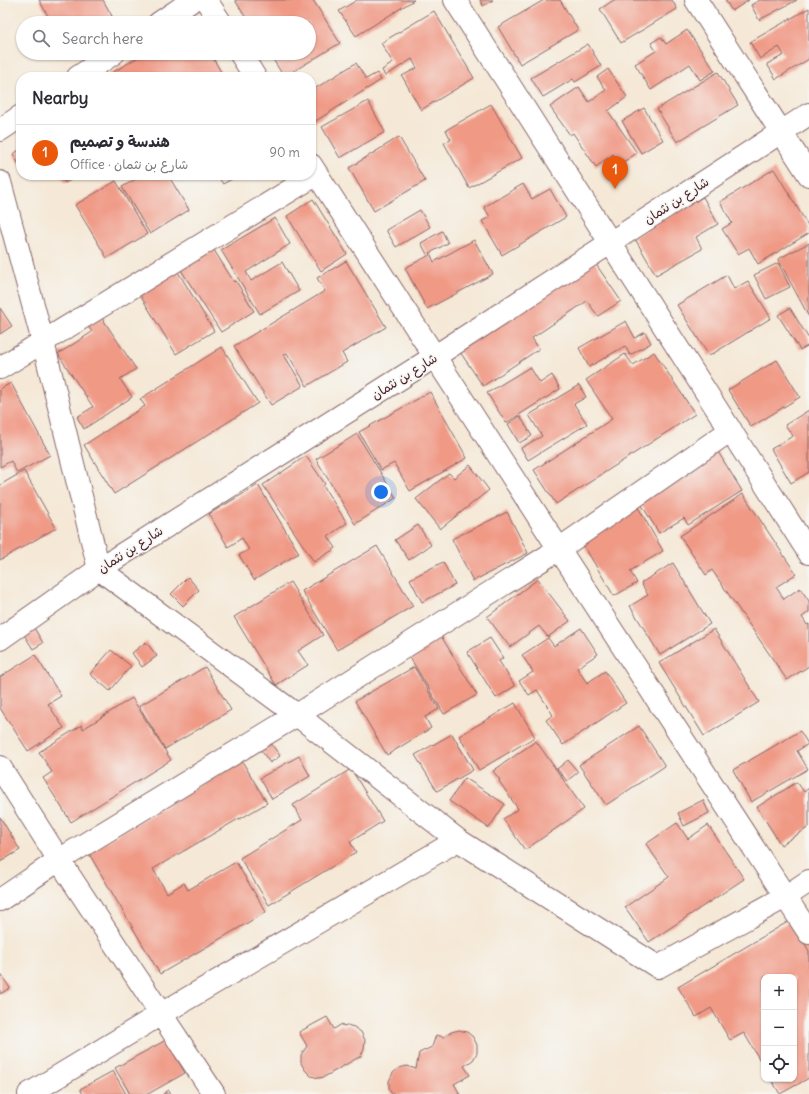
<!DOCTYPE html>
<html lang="en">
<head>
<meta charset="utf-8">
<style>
	:root { --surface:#fff; --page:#f2f2f3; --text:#2b2b33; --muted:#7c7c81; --line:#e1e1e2; --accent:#ea580c }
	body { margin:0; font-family:Delius,"Playpen Sans Arabic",sans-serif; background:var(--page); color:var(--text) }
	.controls { position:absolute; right:12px; bottom:12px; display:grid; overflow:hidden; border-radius:8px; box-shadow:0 1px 3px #0004 }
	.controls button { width:36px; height:36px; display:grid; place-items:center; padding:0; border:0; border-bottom:1px solid var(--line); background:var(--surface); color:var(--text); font:20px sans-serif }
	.you { position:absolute; left:381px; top:492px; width:14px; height:14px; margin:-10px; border:3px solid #fff; border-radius:50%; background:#1a73e8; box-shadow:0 0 0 6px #1a73e833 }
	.badge { display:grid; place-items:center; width:26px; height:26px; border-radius:50%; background:var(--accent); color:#fff; font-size:13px; font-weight:700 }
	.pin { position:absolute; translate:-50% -33px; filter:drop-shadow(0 1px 2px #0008) }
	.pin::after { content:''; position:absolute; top:21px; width:14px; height:12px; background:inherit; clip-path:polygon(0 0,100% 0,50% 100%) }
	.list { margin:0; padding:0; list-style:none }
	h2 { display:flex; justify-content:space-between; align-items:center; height:52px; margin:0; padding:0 16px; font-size:17px }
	h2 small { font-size:13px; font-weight:400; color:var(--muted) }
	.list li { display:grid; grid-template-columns:26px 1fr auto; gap:12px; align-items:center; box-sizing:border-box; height:56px; padding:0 16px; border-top:1px solid var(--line) }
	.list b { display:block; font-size:15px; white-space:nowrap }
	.list p { margin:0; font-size:13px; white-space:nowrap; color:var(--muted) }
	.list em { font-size:13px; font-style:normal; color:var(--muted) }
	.icon { flex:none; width:22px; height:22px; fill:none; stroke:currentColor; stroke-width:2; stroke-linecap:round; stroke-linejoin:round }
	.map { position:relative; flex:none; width:809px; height:1094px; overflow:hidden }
	.search { position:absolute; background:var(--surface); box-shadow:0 1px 3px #0004; left:16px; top:16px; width:300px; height:44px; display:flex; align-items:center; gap:10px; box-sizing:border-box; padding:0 14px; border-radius:22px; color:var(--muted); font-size:15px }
	.panel { position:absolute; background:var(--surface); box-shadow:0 1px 3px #0004; left:16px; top:72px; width:300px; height:108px; border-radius:16px }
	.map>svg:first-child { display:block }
	.building { fill:#f09a86 }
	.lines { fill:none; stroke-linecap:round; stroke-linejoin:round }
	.minor-casing { stroke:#866567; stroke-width:24 }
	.minor { stroke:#fff; stroke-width:22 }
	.labels { text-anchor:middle; stroke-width:3.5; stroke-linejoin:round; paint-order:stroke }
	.street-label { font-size:13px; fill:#4a1f2b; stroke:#f6f6f2 }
</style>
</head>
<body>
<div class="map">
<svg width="809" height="1094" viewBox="0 0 809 1094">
	<rect width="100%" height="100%" fill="#f6f6f2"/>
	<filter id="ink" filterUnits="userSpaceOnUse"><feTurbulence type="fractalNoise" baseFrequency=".025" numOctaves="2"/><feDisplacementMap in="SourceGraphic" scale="8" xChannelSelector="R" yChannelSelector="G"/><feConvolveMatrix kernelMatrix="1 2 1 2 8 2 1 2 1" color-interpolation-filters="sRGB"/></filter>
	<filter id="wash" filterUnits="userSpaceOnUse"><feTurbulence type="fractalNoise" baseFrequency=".012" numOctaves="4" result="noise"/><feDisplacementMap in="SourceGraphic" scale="16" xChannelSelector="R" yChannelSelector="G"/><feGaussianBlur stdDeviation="0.9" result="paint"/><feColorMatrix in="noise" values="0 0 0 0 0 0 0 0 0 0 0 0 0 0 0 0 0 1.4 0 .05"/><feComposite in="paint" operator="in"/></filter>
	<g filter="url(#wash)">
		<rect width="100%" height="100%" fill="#f5e8d6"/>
		<g id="blocks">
			<!-- building -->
			<path class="building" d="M 39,0 L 103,0 L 112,16 L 99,23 L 52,23 Z
				M 235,0 L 313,0 L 340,43 L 284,77 L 269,53 L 309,53 L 309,23 L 249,23 Z
				M 357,0 L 414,0 L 356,36 L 339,11 Z
				M 480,0 L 493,0 L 483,6 Z
				M 544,0 L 560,0 L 578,30 L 520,64 L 498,27 Z
				M 614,0 L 672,0 L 677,9 L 621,43 L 600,9 Z
				M 725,0 L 749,0 L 732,11 Z
				M 760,0 L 797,0 L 759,20 L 751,5 Z
				M 809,8 L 809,59 L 776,79 L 767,64 L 784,55 L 779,47 L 760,59 L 750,42 Z
				M 434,11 L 474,78 L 421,110 L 402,76 L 417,68 L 412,59 L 385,76 L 382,70 L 393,63 L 381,43 Z
				M 114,17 L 117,23 L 104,23 Z
				M 687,30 L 715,71 L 700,80 L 690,64 L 651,90 L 635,64 L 656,51 L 651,43 L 661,37 L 666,44 Z
				M 588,44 L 601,66 L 575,82 L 573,79 L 543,97 L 531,78 Z
				M 145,53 L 210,53 L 224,77 L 105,77 Z
				M 356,63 L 366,79 L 377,73 L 381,80 L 314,122 L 311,118 L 311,91 Z
				M 608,69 L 627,97 L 608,111 L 637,153 L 620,164 L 613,154 L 596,167 L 573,133 L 570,135 L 550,107 L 579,87 L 589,102 L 606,90 L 597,77 Z
				M 718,72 L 738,105 L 677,142 L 657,109 Z
				M 368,101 L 385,132 L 340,158 L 322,127 Z
				M 491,104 L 522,158 L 469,188 L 444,143 L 451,140 L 446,130 Z
				M 644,108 L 663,140 L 641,153 L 622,121 Z
				M 399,137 L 425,181 L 374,211 L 349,168 Z
				M 21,149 L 21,168 L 13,154 Z
				M 774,169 L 809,227 L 809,233 L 758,264 L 749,248 L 738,254 L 722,229 L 732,223 L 720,202 Z
				M 61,175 L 80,175 L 65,183 Z
				M 143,175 L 168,175 L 189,210 L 150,234 L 122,187 Z
				M 217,175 L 239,175 L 223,184 Z
				M 116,181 L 147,234 L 107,258 L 75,205 Z
				M 523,184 L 532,199 L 550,189 L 566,217 L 502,255 L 482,221 L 490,217 L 484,207 Z
				M 703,197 L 718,224 L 696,237 L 702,249 L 656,275 L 634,237 Z
				M 313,199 L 347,254 L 321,271 L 287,216 Z
				M 420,210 L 430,227 L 396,247 L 386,230 Z
				M 275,218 L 290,244 L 246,272 L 251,281 L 282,262 L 299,291 L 260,314 L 221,250 Z
				M 442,231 L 448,243 L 430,253 L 434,262 L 474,240 L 493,274 L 427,309 L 405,268 L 428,256 L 421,243 Z
				M 809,243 L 809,317 L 778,259 Z
				M 212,247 L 234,282 L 236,281 L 254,311 L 221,332 L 179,267 Z
				M 591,257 L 621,301 L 598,316 L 587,301 L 532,338 L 539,349 L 483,386 L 456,346 Z
				M 346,261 L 386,327 L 342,353 L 347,362 L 307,386 L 287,353 L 284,355 L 303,386 L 271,405 L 234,346 L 325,291 L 317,278 Z
				M 778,263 L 790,287 L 766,299 L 754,275 Z
				M 175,267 L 214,331 L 176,354 L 137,290 Z
				M 727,275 L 734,289 L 748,281 L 771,318 L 709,356 L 677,305 Z
				M 0,308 L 12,326 L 0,334 Z
				M 790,308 L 809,339 L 809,345 L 800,350 L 778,315 Z
				M 100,315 L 136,369 L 120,379 L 132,397 L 84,429 L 77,417 L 93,407 L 58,354 L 92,332 L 86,323 Z
				M 626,321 L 635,338 L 645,332 L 651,343 L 630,355 L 625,346 L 589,367 L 579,348 Z
				M 222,347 L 258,403 L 114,494 L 84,445 L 145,406 L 140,399 Z
				M 654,352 L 695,414 L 556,504 L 534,470 L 612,419 L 586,380 L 625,354 L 633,365 Z
				M 777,360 L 800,397 L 751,427 L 728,390 Z
				M 530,367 L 540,383 L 552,375 L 560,389 L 506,423 L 487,393 Z
				M 11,383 L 50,455 L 17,473 L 11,461 L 0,467 L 0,389 Z
				M 579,385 L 586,397 L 574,404 L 587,424 L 528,460 L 521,448 L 542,436 L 529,415 Z
				M 430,392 L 467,458 L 410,491 L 394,463 L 381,470 L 359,432 Z
				M 809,410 L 809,472 L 791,483 L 771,449 L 793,436 L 785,425 Z
				M 520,416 L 532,436 L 519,443 L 508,424 Z
				M 357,434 L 396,498 L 355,524 L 316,459 Z
				M 717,450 L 742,491 L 688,525 L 684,518 L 659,533 L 638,499 Z
				M 306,456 L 325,484 L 323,486 L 347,523 L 328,536 L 336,548 L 314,562 L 263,485 Z
				M 470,465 L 489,490 L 440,529 L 416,499 L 449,473 L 454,478 Z
				M 24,471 L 56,528 L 0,560 L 0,485 Z
				M 258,485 L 299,553 L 254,580 L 239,555 L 249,550 L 242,538 L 228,547 L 209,514 Z
				M 743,494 L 796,574 L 776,587 L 784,599 L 800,588 L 809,601 L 809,612 L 802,617 L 807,625 L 809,624 L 809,666 L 787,680 L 712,570 L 706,575 L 680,536 Z
				M 638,507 L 663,551 L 630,571 L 637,583 L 614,596 L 581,541 Z
				M 507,512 L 528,553 L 473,581 L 452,539 Z
				M 418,525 L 431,545 L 409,560 L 395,540 Z
				M 377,546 L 413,606 L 337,650 L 302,591 Z
				M 443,562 L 455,585 L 422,602 L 410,579 Z
				M 673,563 L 710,624 L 660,655 L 630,606 L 648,595 L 641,583 Z
				M 188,577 L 199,590 L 183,606 L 171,594 Z
				M 538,579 L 570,621 L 548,637 L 539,626 L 510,647 L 487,617 Z
				M 290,582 L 323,635 L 298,651 L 308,665 L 276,685 L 234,617 Z
				M 33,626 L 43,643 L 33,649 L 23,633 Z
				M 581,628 L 598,654 L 577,668 L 587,683 L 605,671 L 626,703 L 563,745 L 546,720 L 553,715 L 537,690 L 529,695 L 519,681 L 533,672 L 522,655 L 548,638 L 554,646 Z
				M 714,629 L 759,702 L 704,736 L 659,663 Z
				M 438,631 L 477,695 L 444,714 L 406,651 Z
				M 490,638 L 503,658 L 499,661 L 515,686 L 496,698 L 467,652 Z
				M 146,642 L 157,656 L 142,667 L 132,653 Z
				M 111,650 L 131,666 L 110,691 L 90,674 Z
				M 35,655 L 61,696 L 48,704 L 64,728 L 28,751 L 0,708 L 0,677 Z
				M 205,667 L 231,710 L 165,749 L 139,706 Z
				M 414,667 L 439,709 L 425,717 L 431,728 L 387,755 L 355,701 Z
				M 132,698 L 171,760 L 71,822 L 43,778 L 52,772 L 39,752 L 82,725 L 83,729 Z
				M 515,703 L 535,737 L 479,770 L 459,736 Z
				M 639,726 L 665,766 L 606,805 L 579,765 Z
				M 800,731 L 808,744 L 797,751 L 808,769 L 751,802 L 733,770 Z
				M 452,734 L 473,770 L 437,791 L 415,755 Z
				M 268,739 L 280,756 L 270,763 L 258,746 Z
				M 536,741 L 584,809 L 525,850 L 503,819 L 518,809 L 499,781 L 500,780 L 493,771 Z
				M 299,756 L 310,776 L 272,799 L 260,778 Z
				M 568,760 L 578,772 L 567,781 L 557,769 Z
				M 242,761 L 267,803 L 240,819 L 240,818 L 153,869 L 167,893 L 184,883 L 188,890 L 236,862 L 266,912 L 160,974 L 88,852 Z
				M 351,769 L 383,821 L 350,842 L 356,852 L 269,905 L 240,858 L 302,820 L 293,805 Z
				M 465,778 L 505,804 L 489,828 L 449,801 Z
				M 797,782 L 804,792 L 809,788 L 809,827 L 781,845 L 757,807 Z
				M 703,800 L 709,813 L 684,826 L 678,813 Z
				M 0,817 L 20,850 L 0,862 Z
				M 677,823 L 688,839 L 708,825 L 744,879 L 649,942 L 625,907 L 669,877 L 646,844 Z
				M 791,920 L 809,951 L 809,1078 L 780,1094 L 771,1079 L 794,1079 L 794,977 L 764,977 L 764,1067 L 744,1033 L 730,1040 L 711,1008 L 696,1017 L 678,987 Z
				M 0,973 L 10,988 L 0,994 Z
				M 327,1017 L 334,1029 L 342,1024 L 343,1026 L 347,1025 L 354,1027 L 361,1032 L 365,1040 L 364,1048 L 361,1056 L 324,1077 L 319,1078 L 311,1076 L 305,1070 L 301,1063 L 301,1055 L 307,1046 L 299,1032 Z
				M 459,1030 L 467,1032 L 473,1037 L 477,1045 L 477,1053 L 473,1060 L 464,1066 L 470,1075 L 454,1084 L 460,1094 L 392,1094 L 389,1089 L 389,1081 L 393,1073 L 399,1068 L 407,1066 L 416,1069 L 419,1053 L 432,1047 L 436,1035 L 444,1037 L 451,1032 Z
				M 166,1040 L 185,1073 L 148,1094 L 130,1094 L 115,1068 Z
				M 113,1071 L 126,1094 L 83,1094 L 80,1089 Z
				M 169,1090 L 171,1094 L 163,1094 Z"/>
		</g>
	</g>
	<g filter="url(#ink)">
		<use href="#blocks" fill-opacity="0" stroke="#866567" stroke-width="1"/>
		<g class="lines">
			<defs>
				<path id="minor" d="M 206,0 L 221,23
					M 455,0 L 809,553
					M 696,0 L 809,175
					M 159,23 L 193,0
					M 240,53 L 255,77
					M 78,77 L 114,53
					M 0,130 L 21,116
					M 311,165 L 559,549 L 809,933
					M 0,182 L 43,342 L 99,569 L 297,715 L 458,840 L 658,967 L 785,897 L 809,881
					M 0,368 L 317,174
					M 0,639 L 99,569 L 434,357 L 809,114
					M 0,767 L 59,860 L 214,1094
					M 0,900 L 59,860 L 297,715 L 559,549 L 731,430
					M 29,1094 L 161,1014 L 458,840"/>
			</defs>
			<!-- minor casing -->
			<use href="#minor" class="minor-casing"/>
			<!-- minor -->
			<use href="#minor" class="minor"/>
		</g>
	</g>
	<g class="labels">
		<!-- street labels -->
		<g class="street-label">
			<text transform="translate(676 200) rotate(-33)" y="5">شارع بن نثمان</text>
			<text transform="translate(404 376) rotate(-32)" y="5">شارع بن نثمان</text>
			<text transform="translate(130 549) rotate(-33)" y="5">شارع بن نثمان</text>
		</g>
	</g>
</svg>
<div class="controls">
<button>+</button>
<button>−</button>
<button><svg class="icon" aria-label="locate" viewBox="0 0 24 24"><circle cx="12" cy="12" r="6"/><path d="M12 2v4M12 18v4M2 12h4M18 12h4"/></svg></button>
</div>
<div class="you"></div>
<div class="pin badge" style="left:615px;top:189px">1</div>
<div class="search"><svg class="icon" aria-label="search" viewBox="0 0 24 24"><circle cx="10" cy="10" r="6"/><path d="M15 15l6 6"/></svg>Search here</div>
<section class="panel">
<h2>Nearby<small></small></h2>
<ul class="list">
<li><span class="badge">1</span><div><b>هندسة و تصميم</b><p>Office · شارع بن نثمان</p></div><em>90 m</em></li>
</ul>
</section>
</div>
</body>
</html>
